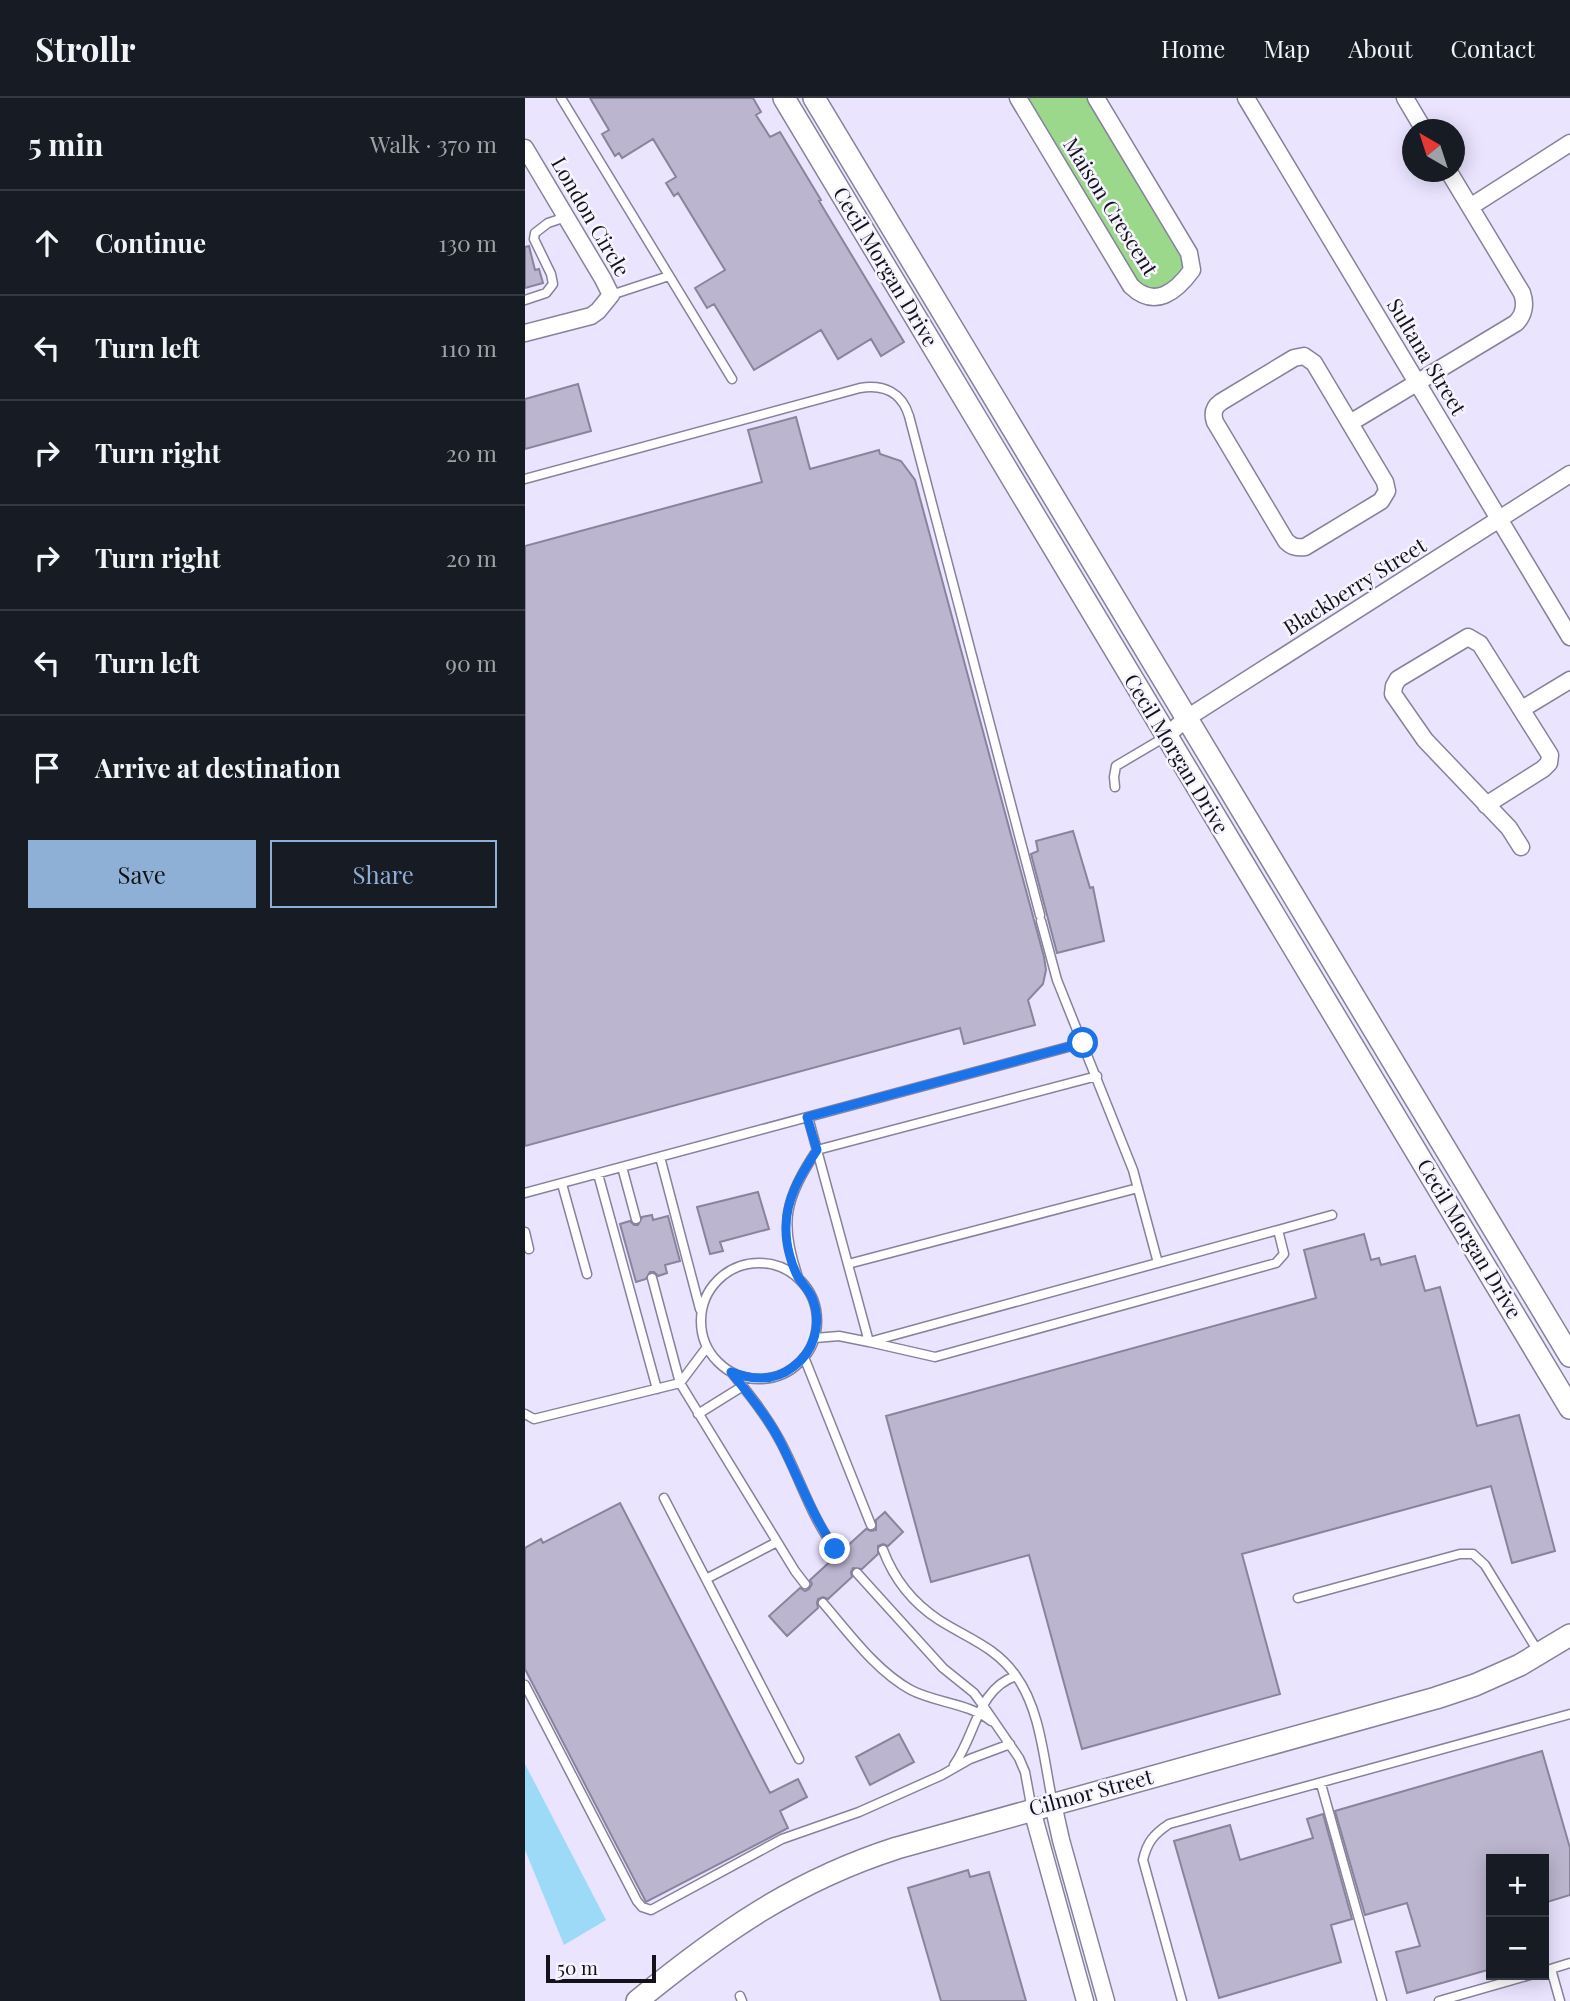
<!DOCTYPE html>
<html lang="en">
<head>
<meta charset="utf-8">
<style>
	:root { --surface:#171b24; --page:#20242c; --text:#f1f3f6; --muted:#9ea1a6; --line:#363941; --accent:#8fb0d6 }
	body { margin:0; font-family:"Playfair Display",serif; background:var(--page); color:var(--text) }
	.controls { position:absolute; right:21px; bottom:21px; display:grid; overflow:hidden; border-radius:0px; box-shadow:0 4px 18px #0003 }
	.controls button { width:63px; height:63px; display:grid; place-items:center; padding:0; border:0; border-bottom:2px solid var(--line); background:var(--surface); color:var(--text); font:35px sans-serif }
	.compass { position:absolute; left:877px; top:21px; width:63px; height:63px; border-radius:50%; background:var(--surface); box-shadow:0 4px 18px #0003; rotate:321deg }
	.scale { position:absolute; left:21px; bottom:18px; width:110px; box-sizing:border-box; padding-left:7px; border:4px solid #15121b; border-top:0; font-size:19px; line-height:24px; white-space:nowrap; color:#15121b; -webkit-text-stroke:5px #f6f4ff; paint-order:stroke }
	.stop { position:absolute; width:21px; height:21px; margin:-16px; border:5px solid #1a73e8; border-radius:50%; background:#fff }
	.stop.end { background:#1a73e8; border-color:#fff; box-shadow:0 2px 7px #0008 }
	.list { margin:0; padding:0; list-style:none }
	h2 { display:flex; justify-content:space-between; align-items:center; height:91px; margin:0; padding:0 28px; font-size:30px }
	h2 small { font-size:23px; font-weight:400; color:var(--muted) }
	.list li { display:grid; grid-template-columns:46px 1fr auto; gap:21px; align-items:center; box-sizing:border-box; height:105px; padding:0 28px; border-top:2px solid var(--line) }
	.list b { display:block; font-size:26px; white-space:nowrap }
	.list em { font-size:23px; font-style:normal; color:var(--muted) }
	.actions { display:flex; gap:14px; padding:21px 28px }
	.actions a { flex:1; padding:16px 0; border:2px solid var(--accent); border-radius:0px; text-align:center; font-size:24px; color:var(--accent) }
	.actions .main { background:var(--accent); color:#111 }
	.icon { flex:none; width:38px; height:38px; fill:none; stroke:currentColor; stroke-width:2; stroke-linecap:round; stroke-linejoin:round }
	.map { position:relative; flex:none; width:1045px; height:1903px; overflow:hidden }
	header { display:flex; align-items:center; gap:42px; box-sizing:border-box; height:98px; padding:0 35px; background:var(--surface); border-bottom:2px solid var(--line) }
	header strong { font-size:33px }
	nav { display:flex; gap:38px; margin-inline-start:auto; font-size:24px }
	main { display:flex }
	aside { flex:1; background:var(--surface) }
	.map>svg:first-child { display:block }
	.green { fill:#9bd88c }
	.water { fill:#9cdaf8 }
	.building { fill:#bbb5cf; stroke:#89849c; stroke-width:2 }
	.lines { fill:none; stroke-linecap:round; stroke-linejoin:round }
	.lane-casing { stroke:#87829a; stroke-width:11 }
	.street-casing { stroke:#87829a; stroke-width:19 }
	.secondary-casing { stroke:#87829a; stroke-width:24 }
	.lane { stroke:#fff; stroke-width:8 }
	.street { stroke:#fff; stroke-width:16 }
	.secondary { stroke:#fff; stroke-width:21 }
	.route { stroke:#1a73e8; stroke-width:9 }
	.labels { text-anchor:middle; stroke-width:5; stroke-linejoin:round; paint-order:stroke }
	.street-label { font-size:21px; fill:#15121b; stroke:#f6f4ff }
</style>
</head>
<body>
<header>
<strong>Strollr</strong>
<nav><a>Home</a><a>Map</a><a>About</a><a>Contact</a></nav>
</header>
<main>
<aside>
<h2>5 min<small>Walk · 370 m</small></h2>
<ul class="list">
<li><svg class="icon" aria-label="ahead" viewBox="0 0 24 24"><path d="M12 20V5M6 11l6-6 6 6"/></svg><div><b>Continue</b></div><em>130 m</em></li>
<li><svg class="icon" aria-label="left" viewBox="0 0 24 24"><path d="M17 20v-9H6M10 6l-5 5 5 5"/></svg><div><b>Turn left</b></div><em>110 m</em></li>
<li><svg class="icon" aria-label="right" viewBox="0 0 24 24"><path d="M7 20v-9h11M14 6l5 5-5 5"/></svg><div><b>Turn right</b></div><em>20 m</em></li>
<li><svg class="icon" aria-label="right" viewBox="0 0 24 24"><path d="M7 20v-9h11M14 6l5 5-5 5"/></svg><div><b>Turn right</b></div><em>20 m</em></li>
<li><svg class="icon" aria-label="left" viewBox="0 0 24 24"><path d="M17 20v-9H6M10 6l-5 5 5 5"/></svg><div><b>Turn left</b></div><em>90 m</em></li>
<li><svg class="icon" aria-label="arrive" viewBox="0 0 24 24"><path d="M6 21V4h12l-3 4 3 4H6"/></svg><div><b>Arrive at destination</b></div></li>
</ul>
<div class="actions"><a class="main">Save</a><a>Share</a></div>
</aside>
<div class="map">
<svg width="1045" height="1903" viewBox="0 0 1045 1903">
	<rect width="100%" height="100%" fill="#eae4ff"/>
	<!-- green -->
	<path class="green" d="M 501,0 L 562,0 L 658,161 L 660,172 C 653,180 640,193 629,193 C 624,193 617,187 612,185 Z"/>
	<!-- water -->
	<path class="water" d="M 0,1666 L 81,1822 L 39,1847 L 0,1752 Z"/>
	<!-- building -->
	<path class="building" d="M 65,0 L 228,0 L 236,14 L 231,17 L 245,39 L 255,34 L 296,102 L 294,103 L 379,244 L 356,258 L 346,241 L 313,261 L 296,232 L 229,272 L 189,206 L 182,210 L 170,190 L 200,172 L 153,95 L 149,98 L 141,85 L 151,79 L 128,41 L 97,60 L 94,55 L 90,58 L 77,36 L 84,32 Z
		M 4,148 L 10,172 L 14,171 L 18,185 L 0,190 L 0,149 Z
		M 53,286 L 66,333 L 0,351 L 0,301 Z
		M 271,319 L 285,371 L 354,352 L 355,356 L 376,363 L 390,382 L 519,859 L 521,872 L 518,886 L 503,902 L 510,927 L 439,946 L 435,930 L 0,1048 L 0,448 L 237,384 L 223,332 Z
		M 548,733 L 565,790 L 568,789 L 579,843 L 532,855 L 506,756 L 513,753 L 511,743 Z
		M 233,1094 L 244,1131 L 195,1144 L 198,1153 L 185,1156 L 172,1109 Z
		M 127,1117 L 128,1122 L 143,1118 L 155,1163 L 140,1167 L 142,1175 L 133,1178 L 129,1174 L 125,1174 L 121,1181 L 111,1184 L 95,1126 L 105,1123 L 109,1127 L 113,1127 L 117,1119 Z
		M 839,1136 L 846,1162 L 854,1160 L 856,1167 L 890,1158 L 900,1193 L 915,1189 L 952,1328 L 994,1317 L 1030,1453 L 987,1465 L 966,1388 L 717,1456 L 755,1596 L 557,1651 L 504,1457 L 406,1484 L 361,1318 L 791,1200 L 779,1152 Z
		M 95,1405 L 245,1695 L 273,1681 L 282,1699 L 255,1713 L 263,1730 L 121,1804 L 0,1571 L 0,1450 L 16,1441 L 18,1445 Z
		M 360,1414 L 378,1434 L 363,1448 L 358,1446 L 353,1448 L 353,1456 L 337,1471 L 328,1470 L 326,1474 L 327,1479 L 303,1501 L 298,1499 L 293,1501 L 292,1505 L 293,1510 L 262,1538 L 244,1518 L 275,1490 L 280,1493 L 284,1491 L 287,1486 L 285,1482 L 309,1460 L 314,1463 L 318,1461 L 321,1456 L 319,1451 L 341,1431 L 346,1433 L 351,1432 L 351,1422 Z
		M 374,1636 L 389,1664 L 345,1687 L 331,1659 Z
		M 1017,1653 L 1045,1750 L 1045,1797 L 1019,1805 L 1019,1761 L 966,1761 L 966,1871 L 882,1895 L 871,1854 L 895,1848 L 882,1805 L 840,1817 L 810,1713 Z
		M 798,1716 L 827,1821 L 806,1827 L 816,1864 L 694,1900 L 649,1743 L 705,1727 L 715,1762 L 788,1740 L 782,1721 Z
		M 443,1772 L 445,1779 L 464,1774 L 501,1903 L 416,1903 L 383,1790 Z"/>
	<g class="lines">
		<defs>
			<path id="lane" d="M 36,0 L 207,281
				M 86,197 L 144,178
				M 0,202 L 21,195 L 28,186 L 26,176 L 9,141 L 10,135 L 23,125 L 41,119
				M 0,381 L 335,290 C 359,286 377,295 384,318 L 515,817
				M 590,689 L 589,679 L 591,668 L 640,639
				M 516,823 L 532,882 L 608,1072 L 633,1165
				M 283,1019 L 344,1244 L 314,1238 L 290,1240
				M 135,1059 L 175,1211
				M 97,1069 L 111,1121
				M 73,1076 L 132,1291
				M 37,1086 L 62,1176
				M 0,1095 L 558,945
				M 753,1132 L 759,1156 L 751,1165 L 410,1259 L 344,1244 Z
				M 753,1132 L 807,1117
				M 0,1134 L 4,1151
				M176 1223a58 58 0 1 1 116 0a58 58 0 1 1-116 0Z
				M 323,1166 L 613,1090
				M 273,1179 C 254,1124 260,1101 292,1052 L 572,978
				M 127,1180 L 155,1285 L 270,1473 L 280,1486
				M 279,1259 L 346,1427
				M 207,1275 C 224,1296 241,1317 254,1341 C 275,1379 286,1421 314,1456
				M 0,1316 L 9,1321 L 155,1285 L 182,1249
				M 173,1316 L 218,1288
				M 139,1400 L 274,1661
				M 358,1452 C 369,1481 388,1505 414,1522 C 442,1540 471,1549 491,1578 C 516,1612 519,1665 528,1706
				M 332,1475 L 418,1570 L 449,1595 L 457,1606 L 494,1660 L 500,1674 L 507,1712
				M 181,1481 L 252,1444
				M 773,1500 L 935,1456 L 948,1456 L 960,1467 L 1014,1555
				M 298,1505 C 324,1535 351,1573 386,1592 C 411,1605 444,1605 466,1623
				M 0,1587 L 112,1803 L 117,1809 L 126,1812 L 257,1741 L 334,1714 L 417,1677 L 445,1661 L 485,1646
				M 429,1667 C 451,1637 452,1591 491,1578
				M 796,1686 L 857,1903
				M 1026,1871 L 1035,1903
				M 1019,1873 L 1045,1865
				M 215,1898 L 217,1903
				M 657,1903 L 618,1762 C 622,1744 629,1736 644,1726 L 1045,1616
				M 914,1903 L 1005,1877"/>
			<path id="street" d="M 493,0 L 606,188 C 630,211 651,194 667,172 L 664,155 L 571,0
				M 721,0 L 1045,539
				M 880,0 L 899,32
				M 0,50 L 78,181 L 86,197 L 73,213 L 66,218 L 0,235
				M 945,109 L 1045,45
				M 779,258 L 789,265 L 860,384 L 862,393 L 856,403 L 780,449 C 772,450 767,449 761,443 L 690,324 C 687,315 689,309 696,304 L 769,260 Z
				M 825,325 L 991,225 C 999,217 1001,206 997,195 L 924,74
				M 997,611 L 1045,582
				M 640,639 L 662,620 L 1045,376
				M 961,707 L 1018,671 L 1024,665 L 1025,657 L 955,546 L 943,539 L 873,581 L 869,588 L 868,596 L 900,642 L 984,730 L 996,749
				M 528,1706 L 536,1742 L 581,1903
				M 507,1712 L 560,1903"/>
			<path id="secondary" d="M 259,0 L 1045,1310
				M 289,0 L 1045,1258
				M 112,1903 C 195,1835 269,1783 372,1750 L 911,1600 L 950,1587 L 995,1567 L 1045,1537"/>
		</defs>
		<!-- lane casing -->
		<use href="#lane" class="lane-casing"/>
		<!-- street casing -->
		<use href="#street" class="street-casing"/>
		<!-- secondary casing -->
		<use href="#secondary" class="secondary-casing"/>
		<!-- lane -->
		<use href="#lane" class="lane"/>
		<!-- street -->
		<use href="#street" class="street"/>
		<!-- secondary -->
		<use href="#secondary" class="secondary"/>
	</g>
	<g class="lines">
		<!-- route -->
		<path class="route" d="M 310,1451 C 287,1417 274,1381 256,1345 C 243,1319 224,1297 206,1274 C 227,1282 249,1284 268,1269 C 289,1254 297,1226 288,1202 C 285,1193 278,1187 273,1179 C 266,1166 261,1147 261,1132 C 260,1102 276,1076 292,1052 L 282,1019 L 558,945"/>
	</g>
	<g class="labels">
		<!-- street labels -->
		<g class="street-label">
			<text transform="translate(585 109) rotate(58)" y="7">Maison Crescent</text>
			<text transform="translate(65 119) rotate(60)" y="7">London Circle</text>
			<text transform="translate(360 169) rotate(59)" y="7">Cecil Morgan Drive</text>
			<text transform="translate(901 259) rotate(59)" y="7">Sultana Street</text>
			<text transform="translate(830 489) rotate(-32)" y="7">Blackberry Street</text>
			<text transform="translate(651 656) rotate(59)" y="7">Cecil Morgan Drive</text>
			<text transform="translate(944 1141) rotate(59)" y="7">Cecil Morgan Drive</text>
			<text transform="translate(566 1695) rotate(-15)" y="7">Cilmor Street</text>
		</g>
	</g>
</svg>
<div class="controls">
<button>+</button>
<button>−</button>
</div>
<svg class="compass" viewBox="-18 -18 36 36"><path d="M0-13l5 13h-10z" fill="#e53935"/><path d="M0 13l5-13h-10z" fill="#9ea1a6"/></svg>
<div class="scale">50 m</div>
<div class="stop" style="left:558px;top:945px"></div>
<div class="stop end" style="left:310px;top:1451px"></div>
</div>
</main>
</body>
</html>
